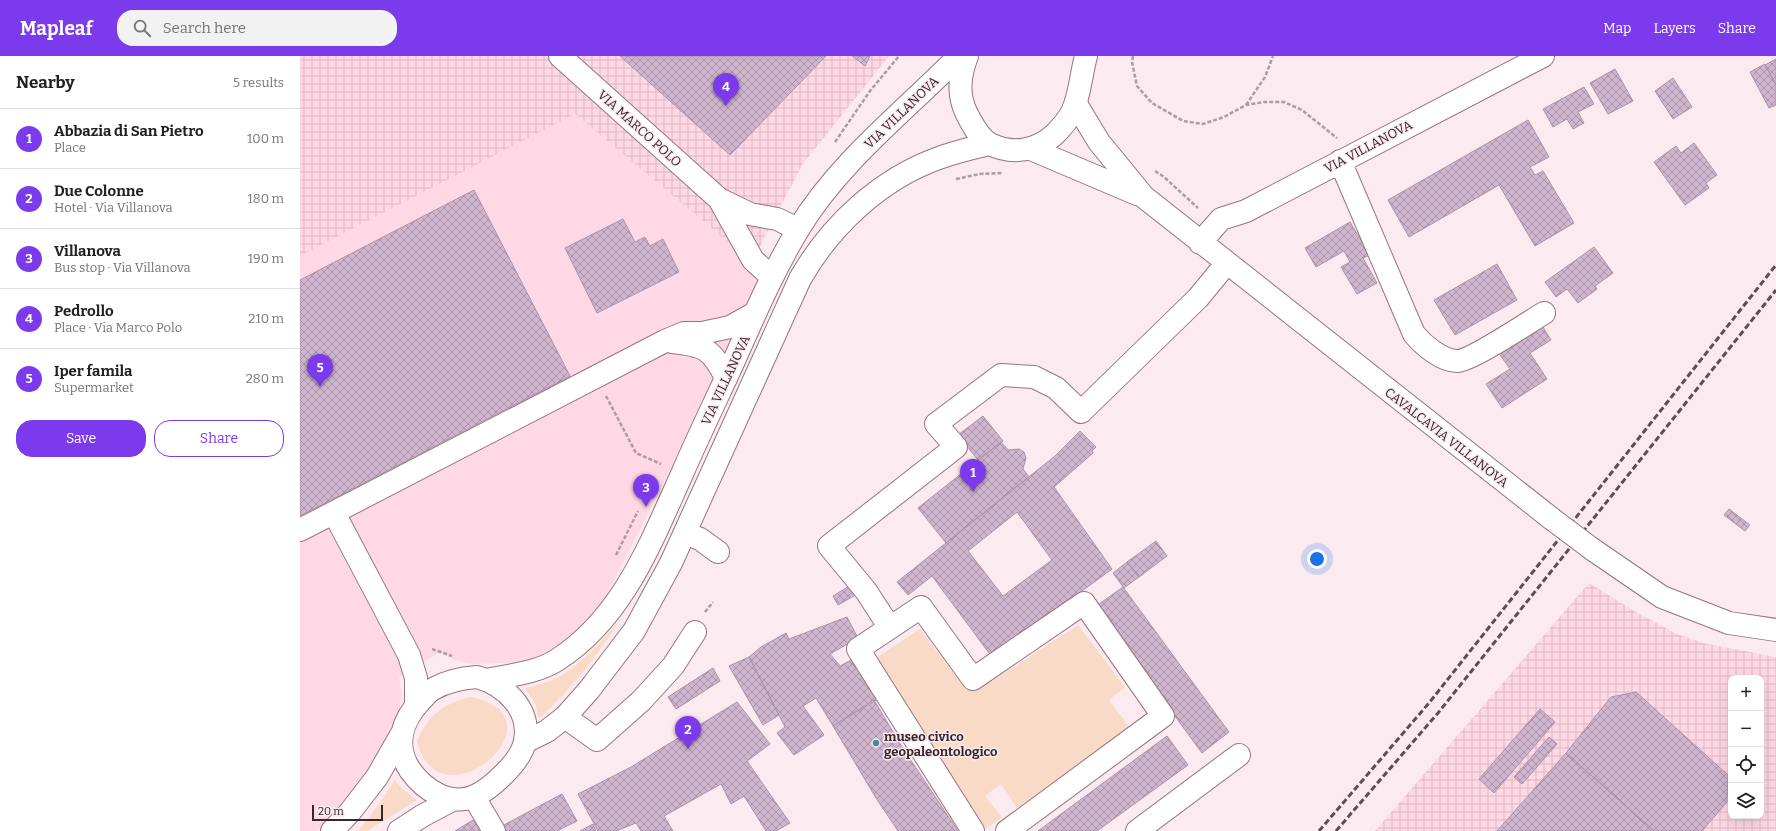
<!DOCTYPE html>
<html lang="en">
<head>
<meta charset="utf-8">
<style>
	:root { --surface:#fff; --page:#f2f2f2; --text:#202124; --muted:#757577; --line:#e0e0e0; --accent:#7c3aed }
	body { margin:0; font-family:Bitter,serif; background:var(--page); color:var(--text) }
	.controls { position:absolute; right:12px; bottom:12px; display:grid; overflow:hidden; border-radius:8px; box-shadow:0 4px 16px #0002 }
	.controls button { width:36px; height:36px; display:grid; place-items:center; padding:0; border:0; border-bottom:1px solid var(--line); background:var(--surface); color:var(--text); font:20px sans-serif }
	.scale { position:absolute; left:12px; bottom:10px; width:71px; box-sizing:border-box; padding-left:4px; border:2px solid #36272c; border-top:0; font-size:11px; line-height:14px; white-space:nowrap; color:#36272c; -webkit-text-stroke:3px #fbebf0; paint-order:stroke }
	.you { position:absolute; left:1017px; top:503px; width:14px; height:14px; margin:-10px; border:3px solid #fff; border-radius:50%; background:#1a73e8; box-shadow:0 0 0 6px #1a73e833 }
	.badge { display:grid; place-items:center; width:26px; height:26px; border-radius:50%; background:var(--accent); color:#fff; font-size:13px; font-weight:700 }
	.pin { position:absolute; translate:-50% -33px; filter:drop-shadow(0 1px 2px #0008) }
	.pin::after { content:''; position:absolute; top:21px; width:14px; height:12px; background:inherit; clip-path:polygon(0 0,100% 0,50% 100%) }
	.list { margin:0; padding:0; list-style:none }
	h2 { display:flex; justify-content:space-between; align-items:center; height:52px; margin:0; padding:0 16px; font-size:17px }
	h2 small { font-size:13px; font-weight:400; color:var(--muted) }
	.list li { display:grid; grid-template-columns:26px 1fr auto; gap:12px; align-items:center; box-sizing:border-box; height:60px; padding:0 16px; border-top:1px solid var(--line) }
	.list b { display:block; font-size:15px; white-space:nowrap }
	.list p { margin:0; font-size:13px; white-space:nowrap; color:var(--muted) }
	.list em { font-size:13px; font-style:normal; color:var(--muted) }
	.actions { display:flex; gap:8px; padding:12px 16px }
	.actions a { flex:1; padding:9px 0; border:1px solid var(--accent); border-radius:16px; text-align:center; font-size:14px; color:var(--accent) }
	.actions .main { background:var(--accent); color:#fff }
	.icon { flex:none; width:22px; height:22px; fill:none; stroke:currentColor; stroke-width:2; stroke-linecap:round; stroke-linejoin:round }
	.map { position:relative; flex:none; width:1476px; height:775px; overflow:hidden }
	header { display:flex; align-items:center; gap:24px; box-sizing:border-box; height:56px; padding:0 20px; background:var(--accent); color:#fff }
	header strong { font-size:19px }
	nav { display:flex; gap:22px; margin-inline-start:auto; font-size:14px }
	.search { width:280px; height:36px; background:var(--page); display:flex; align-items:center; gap:10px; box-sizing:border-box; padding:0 14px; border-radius:16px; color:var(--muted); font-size:15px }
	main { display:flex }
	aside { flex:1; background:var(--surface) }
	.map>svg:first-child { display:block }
	.built { fill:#fed8e4 }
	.industrial { fill:url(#industrial-grid); fill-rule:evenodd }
	.green { fill:#f8dac7 }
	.building { fill:url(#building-cross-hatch); stroke:#ac92aa; fill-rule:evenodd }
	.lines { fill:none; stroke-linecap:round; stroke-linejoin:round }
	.minor-casing { stroke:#96747f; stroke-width:24 }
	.major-casing { stroke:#96747f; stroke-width:24 }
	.path { stroke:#ad9da2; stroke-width:2.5; stroke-dasharray:4 2; stroke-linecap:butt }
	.minor { stroke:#fff; stroke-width:22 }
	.major { stroke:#fff; stroke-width:22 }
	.rail { stroke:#5d4e53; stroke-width:3; stroke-dasharray:6 3; stroke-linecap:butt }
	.minor-bridge-casing { stroke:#96747f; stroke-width:24; stroke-linecap:butt }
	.minor-bridge { stroke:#fff; stroke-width:22 }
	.poi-dot { fill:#468999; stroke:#fbebf0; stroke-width:1.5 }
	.labels { text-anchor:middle; stroke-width:3; stroke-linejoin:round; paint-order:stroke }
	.street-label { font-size:13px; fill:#36272c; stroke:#fbebf0 }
	.poi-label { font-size:13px; font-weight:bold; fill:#36272c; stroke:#fbebf0; text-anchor:start }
</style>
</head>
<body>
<header>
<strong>Mapleaf</strong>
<div class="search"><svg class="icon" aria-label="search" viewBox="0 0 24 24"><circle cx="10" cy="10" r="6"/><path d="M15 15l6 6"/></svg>Search here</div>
<nav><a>Map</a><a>Layers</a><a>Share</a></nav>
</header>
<main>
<aside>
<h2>Nearby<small>5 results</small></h2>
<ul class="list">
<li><span class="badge">1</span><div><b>Abbazia di San Pietro</b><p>Place</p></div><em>100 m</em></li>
<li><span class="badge">2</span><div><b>Due Colonne</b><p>Hotel · Via Villanova</p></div><em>180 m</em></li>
<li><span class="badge">3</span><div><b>Villanova</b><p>Bus stop · Via Villanova</p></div><em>190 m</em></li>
<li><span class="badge">4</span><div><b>Pedrollo</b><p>Place · Via Marco Polo</p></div><em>210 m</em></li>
<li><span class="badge">5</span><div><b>Iper famila</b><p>Supermarket</p></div><em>280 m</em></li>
</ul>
<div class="actions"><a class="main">Save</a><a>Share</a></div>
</aside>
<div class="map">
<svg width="1476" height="775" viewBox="0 0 1476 775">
	<defs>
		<pattern id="industrial-grid" width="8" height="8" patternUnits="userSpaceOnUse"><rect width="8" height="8" fill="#fed8e4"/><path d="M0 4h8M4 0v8" fill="none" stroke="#dab9c4"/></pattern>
		<pattern id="building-cross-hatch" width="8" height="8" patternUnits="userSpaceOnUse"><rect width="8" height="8" fill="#d0b5ce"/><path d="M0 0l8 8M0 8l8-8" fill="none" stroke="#aa93a7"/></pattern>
	</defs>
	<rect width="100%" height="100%" fill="#fbebf0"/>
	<!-- built -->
	<path class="built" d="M 275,58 L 452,206 L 463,220 L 415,326 L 301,550 L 274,579 L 254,592 L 232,602 L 209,607 L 170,608 L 154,604 L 140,596 L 99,621 L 102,639 L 97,664 L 79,698 L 48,743 L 17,775 L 0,775 L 0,200 Z"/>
	<!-- industrial -->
	<path class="industrial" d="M 0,0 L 589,0 L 502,109 L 452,206 L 275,58 L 0,200 Z
		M 1289,527 L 1336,556 L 1377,578 L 1403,587 L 1476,601 L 1476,775 L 1075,775 ZM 1431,622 L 1461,622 L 1461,760 L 1431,760 Z"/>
	<!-- green -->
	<path class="green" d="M 319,566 C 296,602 270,634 239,663 L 235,647 L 225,632 C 236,629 247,627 257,622 C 281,609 301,585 319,566 Z
		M 778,569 L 825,631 L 809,644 L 830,672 L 717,752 L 701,728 L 685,740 L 702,761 L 686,773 L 576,602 L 620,573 L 666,634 L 680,633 Z
		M 170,641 C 270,660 139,775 117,685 C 128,659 143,648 170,641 Z
		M 95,724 L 100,731 L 117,744 L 67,775 L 58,775 L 79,748 Z"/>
	<!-- building -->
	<path class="building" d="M 320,0 L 526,0 L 430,99 Z
		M 552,0 L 570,0 L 565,10 Z
		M 1476,3 L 1476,29 L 1465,9 Z
		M 1465,8 L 1476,29 L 1476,49 L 1469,52 L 1450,16 Z
		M 1315,13 L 1333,45 L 1308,58 L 1290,27 Z
		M 1373,22 L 1392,51 L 1373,63 L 1355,35 Z
		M 1284,31 L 1294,48 L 1278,56 L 1284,67 L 1273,73 L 1267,63 L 1253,71 L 1243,53 Z
		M 1228,64 L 1249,101 L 1230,111 L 1235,119 L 1243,115 L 1274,167 L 1235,190 L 1199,129 L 1109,181 L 1088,144 Z
		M 1394,87 L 1417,119 L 1406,127 L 1409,132 L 1385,149 L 1354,106 L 1376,90 L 1381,97 Z
		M 174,134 L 270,320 L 0,460 L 0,224 Z
		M 323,163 L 335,186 L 345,181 L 350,190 L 363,183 L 379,216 L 297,257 L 265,192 Z
		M 1050,166 L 1070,199 L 1063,202 L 1077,227 L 1057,238 L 1041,211 L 1050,206 L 1044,195 L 1016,211 L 1005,192 Z
		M 1294,191 L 1313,217 L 1295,230 L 1297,233 L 1278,247 L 1267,233 L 1256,241 L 1245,226 Z
		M 1197,208 L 1217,244 L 1155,279 L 1134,244 Z
		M 1241,268 L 1251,284 L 1230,297 L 1247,323 L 1202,352 L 1186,328 L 1210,313 L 1198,296 Z
		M 683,360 L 703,385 L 678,404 L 658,379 Z
		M 780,375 L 796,391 L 792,395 L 793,397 L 754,431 L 812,513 L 692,601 L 632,520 L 608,539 L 597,526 L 755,400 ZM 717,456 L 752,504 L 703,540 L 668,495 Z
		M 701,386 L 708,394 L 719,393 L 724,396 L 726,402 L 723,413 L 729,421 L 646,487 L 618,452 Z
		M 1429,453 L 1450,469 L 1445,475 L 1424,459 Z
		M 856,485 L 867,500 L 839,521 L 827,506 Z
		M 827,506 L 839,521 L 824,532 L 813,517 Z
		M 554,527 L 559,537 L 538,549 L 533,540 Z
		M 823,531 L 929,676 L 902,697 L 795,551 Z
		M 547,561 L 558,582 L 530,598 L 540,610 L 551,604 L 578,643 L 533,670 L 516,642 L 503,650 L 524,679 L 494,699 L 477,677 L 485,671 L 449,601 L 461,591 L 486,577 L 489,583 Z
		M 449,601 L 479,659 L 463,669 L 429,610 Z
		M 413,612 L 420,625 L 376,653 L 368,641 Z
		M 1336,636 L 1428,719 L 1427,746 L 1402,775 L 1354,775 L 1266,697 L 1311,641 Z
		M 574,644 L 602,691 L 658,775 L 598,775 L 576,742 L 533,670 Z
		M 437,646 L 470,688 L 447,705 L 490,767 L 476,775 L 466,775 L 444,740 L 431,748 L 421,728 L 364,760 L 373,775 L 341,775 L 336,767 L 316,775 L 298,775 L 278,738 L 331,711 Z
		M 1240,653 L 1255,666 L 1194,737 L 1179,723 Z
		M 867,680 L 888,709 L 797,775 L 738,775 Z
		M 1249,681 L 1257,688 L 1222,728 L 1214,721 Z
		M 1266,697 L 1354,775 L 1197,775 Z
		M 262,738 L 277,765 L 257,775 L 205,775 L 202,770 Z
		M 178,761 L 186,775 L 155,775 Z
		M 293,768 L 296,775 L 280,775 Z"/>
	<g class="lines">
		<defs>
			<path id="minor" d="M 260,0 L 419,143 L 450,158 L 477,163 L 498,173
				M 776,48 L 799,86 L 844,141 L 1252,463
				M 731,93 L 837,138
				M 1040,105 L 1114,278 C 1123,289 1142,305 1157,305 C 1171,305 1229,266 1244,257
				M 419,143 L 453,204 L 465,215 L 473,219
				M 900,187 L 921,163 L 946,155 L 1243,0
				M 372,286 C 404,289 412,293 426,322
				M 34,457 L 109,599 L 116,622 L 116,649
				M 0,474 L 365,285 L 384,277 L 402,277 L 430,271 L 455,257
				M 385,477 L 400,483 L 418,496
				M 1292,493 L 1362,541 L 1429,567 L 1476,574
				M 590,572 L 566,535 L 529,490 L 656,391 L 636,368 L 701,319 L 734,321 L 756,332 L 781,356 L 898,242 L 926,208
				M 265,661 L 297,684 L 341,645 L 373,610 L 395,576
				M 174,741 L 194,775
				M 673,775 L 558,593 L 621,551 L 673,623 L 784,547 L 863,660 L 707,775
				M 837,775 L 939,699"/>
			<path id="major" d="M 667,0 C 662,13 659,25 661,39 C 662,47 665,55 669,62 C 674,71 680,83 690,88 C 712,99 737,95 755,78 C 761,72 768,64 772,56 C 780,40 781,18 786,0
				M 177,621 C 205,629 231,653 225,685 C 223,697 212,710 204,718 C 196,726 186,735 175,740 C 150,751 124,734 110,714 C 93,689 103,663 122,643 C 126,639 129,635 133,633 C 147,625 162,622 177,621 Z
				M 187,624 C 210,619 237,617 257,604 C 323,562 351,486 382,418 C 398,381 416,344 433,307 C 453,262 473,215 499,172 C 540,105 604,56 659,0
				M 225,686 L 247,675 L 265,661 L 289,634 L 334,575 L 371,507 L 500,223 C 530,170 580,123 639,102 C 655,96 672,92 689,88
				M 32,775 L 50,756 L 77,721 L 101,679
				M 99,775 L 122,760 L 154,743"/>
		</defs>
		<!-- minor casing -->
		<use href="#minor" class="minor-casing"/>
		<!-- major casing -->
		<use href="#major" class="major-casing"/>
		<!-- path -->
		<path class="path" d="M 833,0 L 832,6 L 837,30 L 852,47 L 883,65 L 903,68 L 924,61 L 946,49 L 964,46 L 984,46 L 1002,54 L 1037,82
			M 946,49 L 965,21 L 973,0
			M 535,86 L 570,35 L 599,0
			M 855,115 L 864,121 L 898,152
			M 656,123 L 680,118 L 702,117
			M 306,340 L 336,397 L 361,408
			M 316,499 L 338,455
			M 405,556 L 413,546
			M 132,593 L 152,600"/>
		<!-- minor -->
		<use href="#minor" class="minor"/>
		<!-- major -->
		<use href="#major" class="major"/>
		<!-- rail -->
		<path class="rail" d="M 1019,775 L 1129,647 L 1476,209
			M 1036,775 L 1138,657 L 1476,234"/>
		<defs>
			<path id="minor-bridge" d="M 1252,463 L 1292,493"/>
		</defs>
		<!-- minor-bridge casing -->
		<use href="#minor-bridge" class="minor-bridge-casing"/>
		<!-- minor-bridge -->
		<use href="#minor-bridge" class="minor-bridge"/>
	</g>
	<!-- markers -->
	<circle class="poi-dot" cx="576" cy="687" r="4"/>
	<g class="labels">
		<!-- street labels -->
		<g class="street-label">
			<text transform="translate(601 56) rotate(-44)" y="5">VIA VILLANOVA</text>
			<text transform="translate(340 72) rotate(42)" y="5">VIA MARCO POLO</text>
			<text transform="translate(1068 90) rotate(-28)" y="5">VIA VILLANOVA</text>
			<text transform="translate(425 324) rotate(-65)" y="5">VIA VILLANOVA</text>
			<text transform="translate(1147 381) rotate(38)" y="5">CAVALCAVIA VILLANOVA</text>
		</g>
		<!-- poi labels -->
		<g class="poi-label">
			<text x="584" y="685">museo civico<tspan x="584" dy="15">geopaleontologico</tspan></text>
		</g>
	</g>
</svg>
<div class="controls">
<button>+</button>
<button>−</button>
<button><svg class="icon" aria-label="locate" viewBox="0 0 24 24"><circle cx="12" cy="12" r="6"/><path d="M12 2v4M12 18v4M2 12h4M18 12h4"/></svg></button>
<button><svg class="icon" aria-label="layers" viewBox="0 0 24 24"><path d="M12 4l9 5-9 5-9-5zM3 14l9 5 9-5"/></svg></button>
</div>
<div class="scale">20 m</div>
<div class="you"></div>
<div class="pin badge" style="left:673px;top:436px">1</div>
<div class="pin badge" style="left:388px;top:693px">2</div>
<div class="pin badge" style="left:346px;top:451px">3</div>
<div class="pin badge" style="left:426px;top:50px">4</div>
<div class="pin badge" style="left:20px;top:331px">5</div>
</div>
</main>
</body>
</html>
